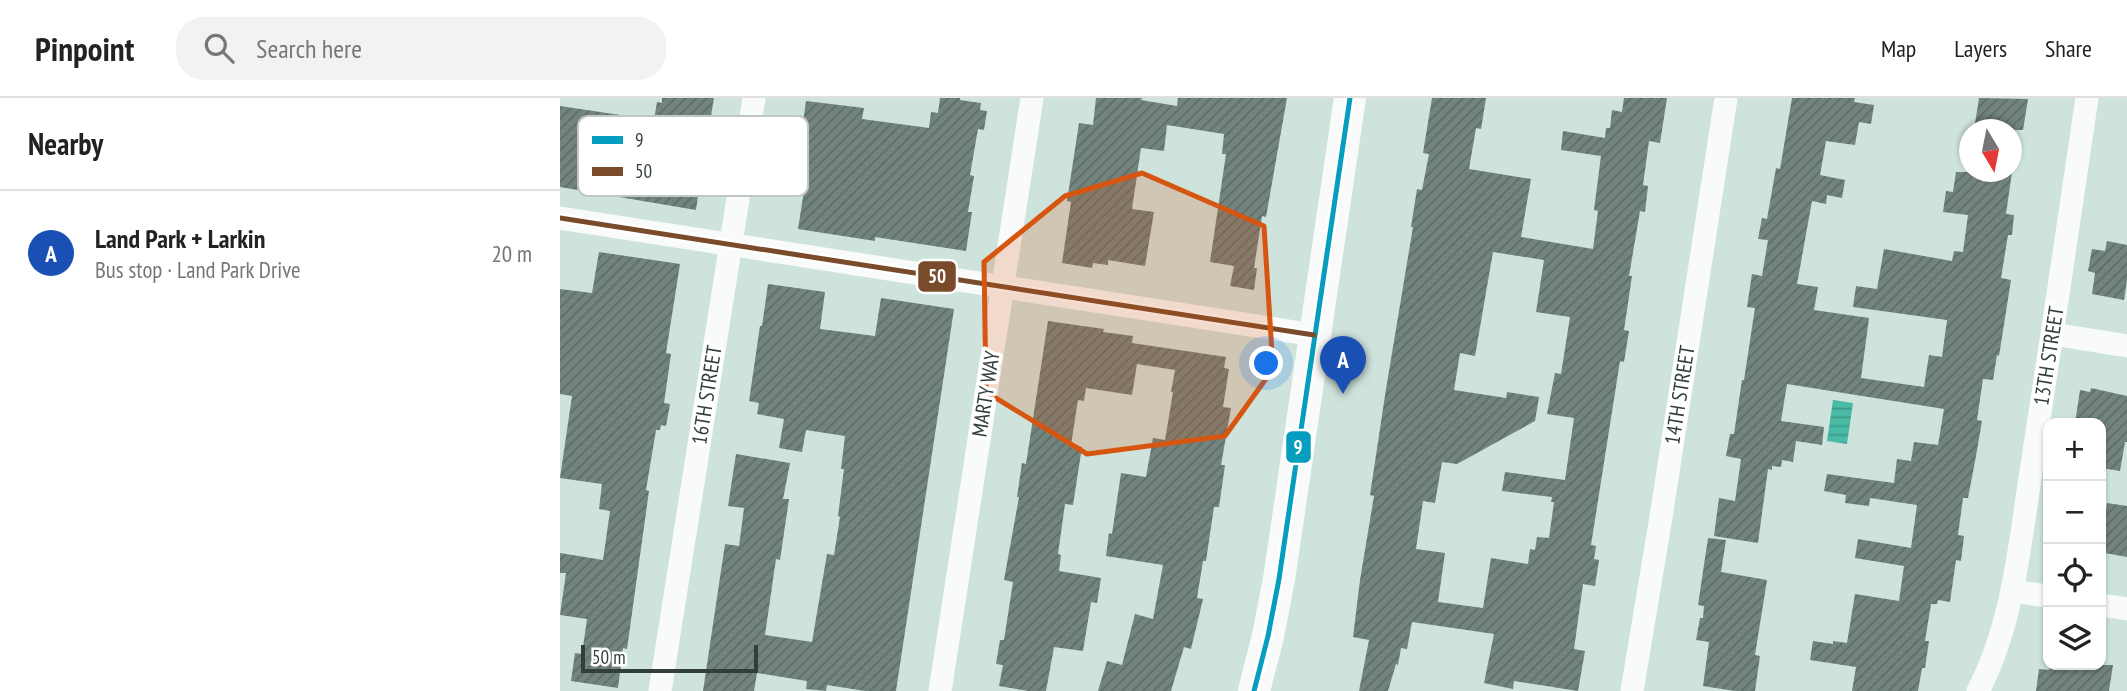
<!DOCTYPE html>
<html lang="en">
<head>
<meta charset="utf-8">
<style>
	:root { --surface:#fff; --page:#f2f2f2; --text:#222; --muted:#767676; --line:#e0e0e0; --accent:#d93025 }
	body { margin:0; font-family:"PT Sans Narrow",sans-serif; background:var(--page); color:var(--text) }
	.controls { position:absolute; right:21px; bottom:21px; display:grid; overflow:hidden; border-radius:14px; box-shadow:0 2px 5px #0004 }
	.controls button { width:63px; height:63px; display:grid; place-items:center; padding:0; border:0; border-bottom:2px solid var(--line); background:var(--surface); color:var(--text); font:35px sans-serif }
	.compass { position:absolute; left:1399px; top:21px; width:63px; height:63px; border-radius:50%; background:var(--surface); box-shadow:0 2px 5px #0004; rotate:170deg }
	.scale { position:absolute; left:21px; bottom:18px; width:177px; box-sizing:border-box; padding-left:7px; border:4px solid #303f3b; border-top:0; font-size:19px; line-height:24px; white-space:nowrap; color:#303f3b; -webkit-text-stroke:5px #fff; paint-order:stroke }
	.you { position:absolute; left:707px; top:266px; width:24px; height:24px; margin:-18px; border:5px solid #fff; border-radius:50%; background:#1a73e8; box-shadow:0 0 0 10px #1a73e833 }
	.badge { display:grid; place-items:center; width:46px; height:46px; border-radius:50%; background:var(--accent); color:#fff; font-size:23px; font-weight:700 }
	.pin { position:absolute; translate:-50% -58px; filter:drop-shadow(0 2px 4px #0008) }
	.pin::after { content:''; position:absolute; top:37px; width:24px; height:21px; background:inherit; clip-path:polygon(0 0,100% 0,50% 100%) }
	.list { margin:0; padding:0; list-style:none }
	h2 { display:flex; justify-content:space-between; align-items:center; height:91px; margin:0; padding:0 28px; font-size:30px }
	h2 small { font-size:23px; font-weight:400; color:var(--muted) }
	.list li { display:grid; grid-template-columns:46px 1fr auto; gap:21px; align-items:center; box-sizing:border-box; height:126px; padding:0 28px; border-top:2px solid var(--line) }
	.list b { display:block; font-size:26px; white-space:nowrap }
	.list p { margin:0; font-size:23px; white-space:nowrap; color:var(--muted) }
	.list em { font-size:23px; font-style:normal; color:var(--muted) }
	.icon { flex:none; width:38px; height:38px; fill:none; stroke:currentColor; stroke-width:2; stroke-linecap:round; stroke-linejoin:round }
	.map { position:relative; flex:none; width:1567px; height:593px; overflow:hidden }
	header { display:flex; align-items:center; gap:42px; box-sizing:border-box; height:98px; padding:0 35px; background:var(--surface); border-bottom:2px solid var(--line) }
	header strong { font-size:33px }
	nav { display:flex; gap:38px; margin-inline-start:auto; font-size:24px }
	.search { width:490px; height:63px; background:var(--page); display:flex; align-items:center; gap:18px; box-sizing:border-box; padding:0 24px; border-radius:28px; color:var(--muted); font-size:26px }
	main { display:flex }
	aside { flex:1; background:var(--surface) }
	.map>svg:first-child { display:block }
	.water { fill:url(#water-rules) }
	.building { fill:url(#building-hatch); fill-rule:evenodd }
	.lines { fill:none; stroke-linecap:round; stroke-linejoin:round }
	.minor { stroke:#f8fbfa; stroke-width:23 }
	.secondary { stroke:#f8fbfa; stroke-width:32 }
	.bus-1-casing { stroke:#fff; stroke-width:10 }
	.bus-2-casing { stroke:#fff; stroke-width:10 }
	.bus-1 { stroke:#059ebf; stroke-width:5 }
	.bus-2 { stroke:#7a4b2a; stroke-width:5 }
	.marked { fill:#d65611; fill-opacity:0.2; stroke:#d65611; stroke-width:5; stroke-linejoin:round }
	.labels { text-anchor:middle; stroke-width:7; stroke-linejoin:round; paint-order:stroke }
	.street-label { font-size:21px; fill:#303f3b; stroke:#fff }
	.key { fill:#fff; stroke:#c1c5c4; stroke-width:2 }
	.key-label { font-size:19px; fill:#303f3b }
	.line-badge { stroke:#fff; stroke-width:2.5 }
	.badge-label { font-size:19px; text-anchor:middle; font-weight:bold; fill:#fff }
</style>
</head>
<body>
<header>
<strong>Pinpoint</strong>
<div class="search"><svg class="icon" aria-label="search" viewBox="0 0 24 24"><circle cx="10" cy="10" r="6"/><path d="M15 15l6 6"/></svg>Search here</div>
<nav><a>Map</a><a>Layers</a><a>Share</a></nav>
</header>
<main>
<aside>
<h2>Nearby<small></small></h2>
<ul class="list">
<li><span class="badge" style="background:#1a4fb4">A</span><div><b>Land Park + Larkin</b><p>Bus stop · Land Park Drive</p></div><em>20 m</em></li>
</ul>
</aside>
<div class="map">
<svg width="1567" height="593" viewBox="0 0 1567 593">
	<defs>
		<pattern id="water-rules" width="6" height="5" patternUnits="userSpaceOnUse" patternTransform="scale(1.75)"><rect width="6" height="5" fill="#49baa5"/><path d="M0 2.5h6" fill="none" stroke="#3d9988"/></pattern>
		<pattern id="building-hatch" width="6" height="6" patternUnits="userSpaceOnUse" patternTransform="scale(1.75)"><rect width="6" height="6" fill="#73837e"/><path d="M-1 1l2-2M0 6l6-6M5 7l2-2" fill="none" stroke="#5f6d68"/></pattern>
	</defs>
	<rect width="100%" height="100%" fill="#cee3dc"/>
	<!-- water -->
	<path class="water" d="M 1273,302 L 1293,305 L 1287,346 L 1267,343 Z"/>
	<!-- building -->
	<path class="building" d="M 102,0 L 154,0 L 149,30 L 145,29 L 137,76 L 141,77 L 136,112 L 0,89 L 0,8 L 94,22 L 97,4 L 102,5 ZM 49,36 L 94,44 L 87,84 L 43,77 Z
		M 380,0 L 400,0 L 400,2 L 421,5 L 420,12 L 427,13 L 424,32 L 418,31 L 410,77 L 414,78 L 408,114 L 412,114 L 406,153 L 315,139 L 315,143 L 238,131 L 246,80 L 230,78 L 236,45 L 240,46 L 246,3 L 304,10 L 302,21 L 369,30 L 371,14 L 378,15 Z
		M 536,0 L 582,0 L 581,2 L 617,8 L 618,0 L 727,0 L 706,119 L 702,118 L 694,170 L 697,170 L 694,192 L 670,188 L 674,168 L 650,164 L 666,56 L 662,56 L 664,36 L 607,27 L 604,53 L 581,50 L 572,111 L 594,114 L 585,168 L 548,162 L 548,167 L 533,165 L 532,170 L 502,165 L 511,104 L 507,103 L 519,25 L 533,27 Z
		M 872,0 L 926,0 L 921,31 L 916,30 L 909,71 L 971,81 L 961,139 L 1033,151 L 1038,113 L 1034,112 L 1041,58 L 1001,52 L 1003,33 L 1045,40 L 1046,30 L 1050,30 L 1052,12 L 1062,14 L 1064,0 L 1107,0 L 1100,45 L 1089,43 L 1083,87 L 1088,88 L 1085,114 L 1080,113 L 1069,178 L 1072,178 L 1064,232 L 1069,233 L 1064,264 L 1060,263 L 1031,447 L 1036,448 L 1034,461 L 1039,462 L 1035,488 L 1023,486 L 1014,551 L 1025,553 L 1018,593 L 954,583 L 953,591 L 924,585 L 934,536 L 852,524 L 847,551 L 841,550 L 838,567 L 836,566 L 828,593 L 799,593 L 809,542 L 793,539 L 800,482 L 814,398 L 810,397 L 826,291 L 853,129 L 851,129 L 857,91 L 862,92 L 869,56 L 863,55 ZM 933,154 L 984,162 L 976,214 L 1010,219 L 1001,276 L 995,275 L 987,316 L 1014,320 L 1005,382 L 945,374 L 942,393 L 992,399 L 991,404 L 994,404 L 989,440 L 977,439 L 975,452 L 970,451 L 968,466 L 931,460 L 923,510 L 878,504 L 885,455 L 856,451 L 863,403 L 875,405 L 882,364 L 897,366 L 975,323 L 979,299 L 947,294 L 946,300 L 894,292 L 900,255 L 915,258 Z
		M 1232,0 L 1295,0 L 1294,4 L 1314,7 L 1311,26 L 1299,24 L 1295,47 L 1266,43 L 1260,77 L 1285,82 L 1282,100 L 1267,97 L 1266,106 L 1252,103 L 1237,186 L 1258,189 L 1254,212 L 1309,220 L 1301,280 L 1364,289 L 1369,257 L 1382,259 L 1387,222 L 1293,209 L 1296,188 L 1317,191 L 1324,151 L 1392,163 L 1394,153 L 1403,154 L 1408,117 L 1383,114 L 1386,93 L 1393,94 L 1396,74 L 1452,74 L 1446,116 L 1454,117 L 1452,137 L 1448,137 L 1441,180 L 1451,182 L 1439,258 L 1437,257 L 1433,282 L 1423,281 L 1417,322 L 1422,323 L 1416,358 L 1408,400 L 1403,400 L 1398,437 L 1404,438 L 1401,463 L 1396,462 L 1390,504 L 1378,502 L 1377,506 L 1371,506 L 1365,543 L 1369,543 L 1365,570 L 1362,570 L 1358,593 L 1292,593 L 1296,569 L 1250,562 L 1253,543 L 1273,546 L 1273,543 L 1287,545 L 1295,496 L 1339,503 L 1344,468 L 1295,460 L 1298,441 L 1351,450 L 1357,407 L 1310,400 L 1309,408 L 1285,405 L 1286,397 L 1264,393 L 1267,376 L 1334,385 L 1337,361 L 1351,363 L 1354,344 L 1378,347 L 1384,311 L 1227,286 L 1221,323 L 1264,329 L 1262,347 L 1236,343 L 1233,364 L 1222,362 L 1221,369 L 1212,368 L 1212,372 L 1208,371 L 1198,445 L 1154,438 L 1159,400 L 1175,403 L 1181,361 L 1166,358 L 1170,336 L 1174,336 L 1182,282 L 1184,282 L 1195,210 L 1187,209 L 1192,176 L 1202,178 L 1208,142 L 1198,141 L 1202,120 L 1207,121 L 1216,70 L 1220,71 Z
		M 1419,0 L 1468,1 L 1463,32 L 1414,32 Z
		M 1547,143 L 1567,147 L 1567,182 L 1564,202 L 1532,196 L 1535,175 L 1528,173 L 1532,151 L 1545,153 Z
		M 39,154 L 120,166 L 106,255 L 111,256 L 104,305 L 110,306 L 106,328 L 101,327 L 100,332 L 96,332 L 86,392 L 89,393 L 67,551 L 63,550 L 58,590 L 11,583 L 15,555 L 22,556 L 27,521 L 0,517 L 6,475 L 0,475 L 0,455 L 43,462 L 50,413 L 39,411 L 42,386 L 0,380 L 12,298 L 0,296 L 0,191 L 32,195 Z
		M 208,186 L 265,194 L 260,231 L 315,238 L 321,200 L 394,211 L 336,593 L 305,593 L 267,587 L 266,593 L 246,591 L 247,583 L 197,575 L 194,593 L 143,593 L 165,446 L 179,448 L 184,410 L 168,408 L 176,356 L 230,365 L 223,401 L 229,401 L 220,462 L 216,461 L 205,537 L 252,544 L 267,456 L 274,457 L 280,419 L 278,418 L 284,371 L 281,371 L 285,338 L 246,332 L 242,354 L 219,350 L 224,321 L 197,316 L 199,305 L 189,303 L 200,228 L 202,228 Z
		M 488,223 L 544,231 L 543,234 L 573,238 L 572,245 L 666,259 L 664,270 L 669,271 L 663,309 L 671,310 L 661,367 L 665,367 L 659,409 L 654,409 L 646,463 L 643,463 L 637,500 L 643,501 L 631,551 L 624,549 L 611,593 L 538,593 L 547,563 L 562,567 L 575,516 L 593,521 L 603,467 L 546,458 L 549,435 L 552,436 L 561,375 L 586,379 L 593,340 L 605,342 L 613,294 L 611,294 L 615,272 L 577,266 L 572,297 L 526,290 L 524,303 L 518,302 L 511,347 L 522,349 L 513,407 L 505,406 L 498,456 L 501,457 L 499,473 L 541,480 L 537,505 L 531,504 L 523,553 L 494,549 L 486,593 L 468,593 L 439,588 L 443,567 L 436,566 L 440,542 L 444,542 L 453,484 L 444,482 L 459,399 L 457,399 L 462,365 L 466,366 Z
		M 1531,290 L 1567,298 L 1567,344 L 1565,344 L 1560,373 L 1541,370 L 1541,325 L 1515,325 L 1520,292 L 1530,294 Z
		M 1547,405 L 1567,408 L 1567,459 L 1545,455 L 1546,447 L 1541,446 Z
		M 1148,440 L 1166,442 L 1161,474 L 1207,482 L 1195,557 L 1200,558 L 1195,593 L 1175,593 L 1143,588 L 1149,544 L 1136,542 L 1140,520 L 1143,520 L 1144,508 L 1138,507 Z
		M 1490,567 L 1553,567 L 1549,593 L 1476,593 L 1479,571 L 1489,572 Z"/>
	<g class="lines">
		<!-- minor -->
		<path class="minor" d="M 0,120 L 754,237
			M 1493,236 L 1567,248
			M 1452,493 L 1488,498
			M 1541,507 L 1567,511
			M 100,593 L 194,0
			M 380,593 L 472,0
			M 1072,593 L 1101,419 L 1166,0
			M 1418,593 C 1454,524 1460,443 1472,367 C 1491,245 1509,122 1527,0"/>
		<!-- secondary -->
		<path class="secondary" d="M 694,593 L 708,538 L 719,481 L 790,0"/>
		<defs>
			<path id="bus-1" d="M 694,593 L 708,538 L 719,481 L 790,0"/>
			<path id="bus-2" d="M 0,120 L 754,237"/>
		</defs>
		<!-- bus-1 casing -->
		<use href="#bus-1" class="bus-1-casing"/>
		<!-- bus-2 casing -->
		<use href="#bus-2" class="bus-2-casing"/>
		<!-- bus-1 -->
		<use href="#bus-1" class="bus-1"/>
		<!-- bus-2 -->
		<use href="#bus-2" class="bus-2"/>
	</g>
	<!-- marked area -->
	<path class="marked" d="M 582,75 L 704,128 L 713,271 L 665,338 L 527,356 L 426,294 L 424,164 L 505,98 Z"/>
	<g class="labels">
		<!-- street labels -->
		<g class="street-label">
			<text transform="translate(1489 258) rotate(-81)" y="7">13TH STREET</text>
			<text transform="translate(426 296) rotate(-81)" y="7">MARTY WAY</text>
			<text transform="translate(147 297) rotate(-81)" y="7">16TH STREET</text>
			<text transform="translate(1120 297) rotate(-81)" y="7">14TH STREET</text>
		</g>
	</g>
	<!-- legend -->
	<rect x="18" y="18" width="230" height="80" rx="10" class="key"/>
	<rect x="32" y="38" width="31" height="8" fill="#059ebf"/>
	<rect x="32" y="69" width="31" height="9" fill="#7a4b2a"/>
	<g class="key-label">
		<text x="75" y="49">9</text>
		<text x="75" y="80">50</text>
	</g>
	<g class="line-badge">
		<rect x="357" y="162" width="40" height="33" rx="7" fill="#7a4b2a"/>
		<rect x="725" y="332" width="27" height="34" rx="7" fill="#059ebf"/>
	</g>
	<g class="badge-label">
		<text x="377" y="185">50</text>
		<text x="738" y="356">9</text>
	</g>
</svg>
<div class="controls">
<button>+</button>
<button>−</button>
<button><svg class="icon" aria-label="locate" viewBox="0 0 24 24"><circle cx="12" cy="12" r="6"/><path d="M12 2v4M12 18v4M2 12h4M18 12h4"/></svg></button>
<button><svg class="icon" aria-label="layers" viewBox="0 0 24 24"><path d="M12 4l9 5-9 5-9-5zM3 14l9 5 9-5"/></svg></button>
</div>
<svg class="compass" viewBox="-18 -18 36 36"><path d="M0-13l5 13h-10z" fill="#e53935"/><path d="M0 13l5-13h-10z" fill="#767676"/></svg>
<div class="scale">50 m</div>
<div class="you"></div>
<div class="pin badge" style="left:783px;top:296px;background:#1a4fb4">A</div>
</div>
</main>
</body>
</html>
